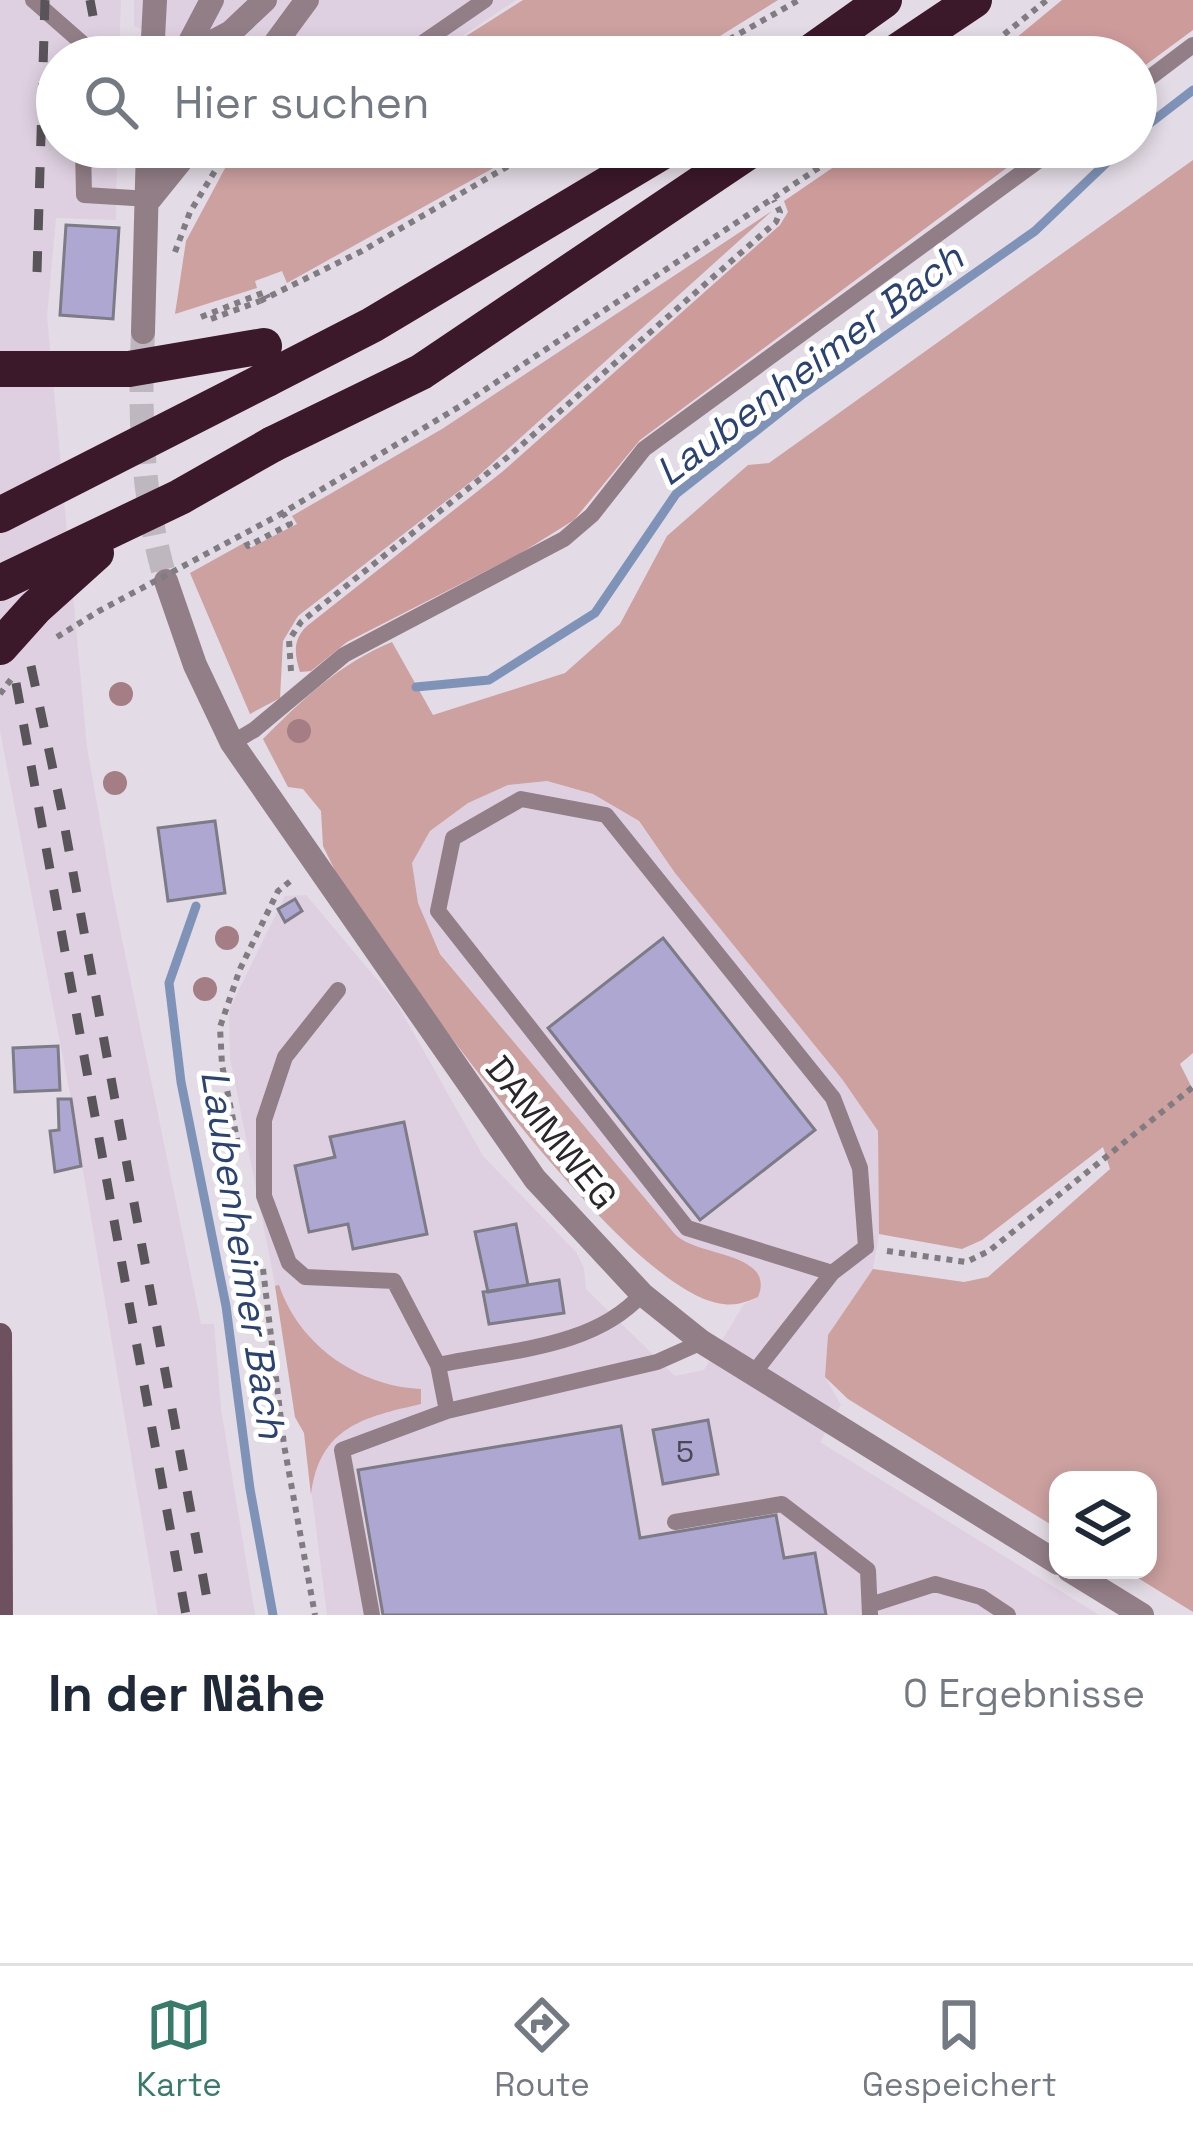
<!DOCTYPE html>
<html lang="de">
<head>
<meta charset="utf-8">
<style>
	:root { --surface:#fff; --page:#f2f2f3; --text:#1f2937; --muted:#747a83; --line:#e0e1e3; --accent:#397b6b }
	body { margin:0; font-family:"Space Grotesk",sans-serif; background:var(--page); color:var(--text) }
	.controls { position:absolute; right:36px; bottom:36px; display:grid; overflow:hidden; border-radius:24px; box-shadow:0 6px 18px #0003 }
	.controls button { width:108px; height:108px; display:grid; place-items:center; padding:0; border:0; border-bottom:3px solid var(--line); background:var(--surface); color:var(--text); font:60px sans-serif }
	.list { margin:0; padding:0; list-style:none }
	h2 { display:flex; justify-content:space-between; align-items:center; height:156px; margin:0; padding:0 48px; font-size:51px }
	h2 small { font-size:39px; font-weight:400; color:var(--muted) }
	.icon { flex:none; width:66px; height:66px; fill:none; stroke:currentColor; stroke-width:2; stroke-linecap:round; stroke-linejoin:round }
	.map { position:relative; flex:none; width:1193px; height:1615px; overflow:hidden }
	.search { position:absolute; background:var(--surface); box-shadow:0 6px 18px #0003; left:36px; right:36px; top:36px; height:132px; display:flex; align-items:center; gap:30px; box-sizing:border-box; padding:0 42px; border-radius:66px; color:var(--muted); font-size:45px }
	.sheet { height:348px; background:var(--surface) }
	nav { display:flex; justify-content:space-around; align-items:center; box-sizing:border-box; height:168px; border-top:3px solid var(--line); background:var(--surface); font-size:33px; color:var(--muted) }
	nav a { display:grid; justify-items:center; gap:6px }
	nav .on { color:var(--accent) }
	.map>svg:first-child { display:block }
	.built { fill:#ded0e0 }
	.green { fill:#cca1a0 }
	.forest { fill:#ce9b9b }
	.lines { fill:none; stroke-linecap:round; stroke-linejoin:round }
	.stream { stroke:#7f93b8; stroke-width:9 }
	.building { fill:#aea7d1; stroke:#7c7b86; stroke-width:3 }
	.street-tunnel { stroke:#beb7c0; stroke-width:24; stroke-dasharray:24 12; stroke-linecap:butt }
	.path { stroke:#817c82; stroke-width:6; stroke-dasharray:6 6; stroke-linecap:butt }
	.lane { stroke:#927e87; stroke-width:16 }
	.street { stroke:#927e87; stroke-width:24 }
	.secondary { stroke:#6d515e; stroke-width:24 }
	.highway { stroke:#3b182a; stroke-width:36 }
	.rail { stroke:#585459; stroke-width:9; stroke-dasharray:21 21; stroke-linecap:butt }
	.path-bridge { stroke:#817c82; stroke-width:6; stroke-dasharray:6 6; stroke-linecap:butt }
	.highway-bridge { stroke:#3b182a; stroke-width:36 }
	.tree { fill:#a47e84 }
	.labels { text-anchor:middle; stroke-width:10; stroke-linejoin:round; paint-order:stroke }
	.number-label { font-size:30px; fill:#4b4754 }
	.street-label { font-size:36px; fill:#2a272a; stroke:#fff }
	.water-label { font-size:39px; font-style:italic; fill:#2a4274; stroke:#fff }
</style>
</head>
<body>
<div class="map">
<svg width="1193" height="1615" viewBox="0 0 1193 1615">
	<rect width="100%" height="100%" fill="#e3dbe5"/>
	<!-- built -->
	<path class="built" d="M 0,0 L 121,0 L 119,57 L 57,57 L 57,147 L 117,147 L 116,220 L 56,218 L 47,316 L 87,747 L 113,895 L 201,1324 L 214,1324 L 221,1409 L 255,1615 L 158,1615 L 71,1099 L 0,731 Z
		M 134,0 L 516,0 L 431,57 L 214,57 L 134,26 Z
		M 546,781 L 593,794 L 638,821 L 675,873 L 842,1079 L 878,1131 L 879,1234 L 873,1269 L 828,1335 L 825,1377 L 841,1405 L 820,1442 L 1099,1615 L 327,1615 L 304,1433 L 295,1417 L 286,1339 L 230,1058 L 229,1010 L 285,896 L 306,895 L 396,1002 L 483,1156 L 576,1252 L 584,1268 L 586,1289 L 675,1376 L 704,1370 L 744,1304 L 758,1297 L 742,1261 L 682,1243 L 440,953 L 418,903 L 412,863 L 430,831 L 468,803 L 508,785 Z"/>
	<!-- green -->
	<path class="green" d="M 523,0 L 778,0 L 686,57 L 433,57 Z
		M 226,147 L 531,147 L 287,283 L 282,271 L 255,281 L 257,288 L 175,314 L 186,241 L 230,159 L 222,153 Z
		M 1193,160 L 1193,1053 L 1180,1064 L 1193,1090 L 1193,1612 L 1125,1570 L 1148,1570 L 1148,1480 L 1058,1480 L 1058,1529 L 848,1399 L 825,1377 L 828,1335 L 873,1269 L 964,1282 L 988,1277 L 1110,1169 L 1103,1147 L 982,1240 L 962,1249 L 879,1234 L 878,1131 L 842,1079 L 675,873 L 639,821 L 593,794 L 547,781 L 508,785 L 468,803 L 430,831 L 412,863 L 418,903 L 440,954 C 518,1047 596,1140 674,1233 C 693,1257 777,1251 758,1297 C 746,1302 736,1306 723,1304 C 624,1293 407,977 345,891 L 323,846 L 321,811 L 303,789 L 288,787 L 263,739 C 303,699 339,664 392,642 L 433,715 L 565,673 L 620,624 L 667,536 L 748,465 L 769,463 Z
		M 772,211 L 477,477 L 298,616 L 283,641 L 280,698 L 250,714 L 190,573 L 244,543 L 248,549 L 297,524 L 292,516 L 442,429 Z
		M 279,1285 C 299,1345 358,1386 421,1389 L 421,1404 C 364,1417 319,1427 311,1495 L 304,1433 L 295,1417 L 275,1286 Z"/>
	<!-- forest -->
	<path class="forest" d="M 1062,0 L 1193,0 L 1193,30 L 1136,72 L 1136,57 L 993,57 Z
		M 863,147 L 1035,147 L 640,440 L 574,520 L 521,553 L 347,642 L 311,671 L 300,672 C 294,653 293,639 307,626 L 502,472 L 780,225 L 788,212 L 784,201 Z"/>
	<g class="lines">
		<!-- stream -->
		<path class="stream" d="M 1136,134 L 1193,90
			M 416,687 L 489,680 L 595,613 L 676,494 L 803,394 L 1035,231 L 1123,147
			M 196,906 L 169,983 L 181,1082 L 226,1306 L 250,1489 L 273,1615"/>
	</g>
	<!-- building -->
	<path class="building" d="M 66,225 L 119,228 L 113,319 L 60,315 Z
		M 215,821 L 225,893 L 168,901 L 158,828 Z
		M 295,899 L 302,911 L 285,922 L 278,909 Z
		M 663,938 L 815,1130 L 700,1220 L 548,1028 Z
		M 58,1046 L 60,1090 L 15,1092 L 13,1048 Z
		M 58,1099 L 71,1099 L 81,1166 L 55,1172 L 50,1131 L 59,1130 Z
		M 404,1122 L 427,1234 L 353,1249 L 348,1224 L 309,1232 L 295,1166 L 335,1157 L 330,1137 Z
		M 516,1224 L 528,1285 L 488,1292 L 475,1232 Z
		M 559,1280 L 564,1313 L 489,1324 L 483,1292 Z
		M 708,1420 L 718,1474 L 663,1484 L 653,1430 Z
		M 621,1426 L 640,1538 L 776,1515 L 784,1558 L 815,1553 L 826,1615 L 383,1615 L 358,1470 Z"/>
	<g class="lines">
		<!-- street-tunnel -->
		<path class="street-tunnel" d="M 143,332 C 139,416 142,501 166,581"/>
		<!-- path -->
		<path class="path" d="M 698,57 L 799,0
			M 976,57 L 1047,0
			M 175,252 L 190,212 L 221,161 L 217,158
			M 260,301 L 362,251 L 541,147
			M 201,317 L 265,292 L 268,298
			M 279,515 L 462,405 L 850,147
			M 246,542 L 248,546 L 290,524 L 283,513
			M 291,671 L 289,640 L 301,622 L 509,456 L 776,222 L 780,212 L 774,200
			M 238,1144 L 222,1065 L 220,1027 L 240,969 L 278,891 L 293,879
			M 887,1251 L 966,1262 L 989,1251 L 1193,1087
			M 263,1269 L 284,1445 L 315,1615"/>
		<!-- lane -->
		<path class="lane" d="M 33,0 L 98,57
			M 402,57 L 485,0
			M 1136,88 L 1193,45
			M 83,147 L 84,195 L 150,199
			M 232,743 L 254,730 L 344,655 L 564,539 L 592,515 L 644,449 L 1057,147
			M 338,990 L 285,1057 L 264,1120 L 264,1196 L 289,1263 L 305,1277 L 394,1281 L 438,1365 C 506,1350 593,1349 642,1294
			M 438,1365 L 447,1411
			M 753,1374 L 832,1273 L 866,1247 L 860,1168 L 833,1098 L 606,815 L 521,799 L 453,838 L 438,911 L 687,1228 L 832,1273
			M 675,1522 L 782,1504 L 868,1570 L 870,1615
			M 870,1605 L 935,1584 L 981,1597 L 1008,1615
			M 372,1615 L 342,1450 L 447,1411 L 657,1362 L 702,1342"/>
		<!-- street -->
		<path class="street" d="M 152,57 L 155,0
			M 182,57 L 212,0
			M 184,57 L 231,32 L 265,0
			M 265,57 L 307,0
			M 150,199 L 192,147
			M 143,332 L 148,147
			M 166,581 L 195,665 L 232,743 L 535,1179 L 642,1294 L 702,1342 L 1058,1563
			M 1069,1570 L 1142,1615"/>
		<!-- secondary -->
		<path class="secondary" d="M 0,1335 L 1,1615"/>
		<!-- highway -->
		<path class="highway" d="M 804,57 L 884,0
			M 889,57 L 974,0
			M 267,379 L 372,325 L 670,147
			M 273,444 L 421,372 L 755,147"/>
		<!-- rail -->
		<path class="rail" d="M 90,0 L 93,16
			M 37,272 L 45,0
			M 31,666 L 61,807 L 210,1615
			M 16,683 L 186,1615"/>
		<!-- path-bridge -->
		<path class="path-bridge" d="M 211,319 L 260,301
			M 57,637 L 99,611 L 279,515
			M 0,694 L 12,678"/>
		<!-- highway-bridge -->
		<path class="highway-bridge" d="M 0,369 L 129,369 L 264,346
			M 0,515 L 267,379
			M 0,583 L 180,497 L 273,444
			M 0,647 L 35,608 L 96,553"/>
	</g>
	<!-- trees -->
	<g class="tree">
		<circle cx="121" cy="694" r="12"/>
		<circle cx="299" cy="731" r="12"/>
		<circle cx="115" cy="783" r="12"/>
		<circle cx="227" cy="938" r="12"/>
		<circle cx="205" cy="989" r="12"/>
	</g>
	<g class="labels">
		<!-- number labels -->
		<g class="number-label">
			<text x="685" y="1462">5</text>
		</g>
		<!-- street labels -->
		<g class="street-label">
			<text transform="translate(552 1132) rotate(51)" y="13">DAMMWEG</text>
		</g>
		<!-- water labels -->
		<g class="water-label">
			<text transform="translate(809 364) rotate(-37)" y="14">Laubenheimer Bach</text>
			<text transform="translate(244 1254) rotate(81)" y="14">Laubenheimer Bach</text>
		</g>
	</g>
</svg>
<div class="controls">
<button><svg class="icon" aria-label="layers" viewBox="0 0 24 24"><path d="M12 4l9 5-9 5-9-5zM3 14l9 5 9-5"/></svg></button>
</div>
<div class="search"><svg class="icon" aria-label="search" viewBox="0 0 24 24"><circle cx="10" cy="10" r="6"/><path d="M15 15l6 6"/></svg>Hier suchen</div>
</div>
<section class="sheet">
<h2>In der Nähe<small>0 Ergebnisse</small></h2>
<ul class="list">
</ul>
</section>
<nav>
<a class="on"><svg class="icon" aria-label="map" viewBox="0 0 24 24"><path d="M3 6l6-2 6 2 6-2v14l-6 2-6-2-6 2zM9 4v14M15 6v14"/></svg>Karte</a>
<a><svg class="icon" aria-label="directions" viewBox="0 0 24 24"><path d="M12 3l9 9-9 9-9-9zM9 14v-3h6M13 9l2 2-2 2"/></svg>Route</a>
<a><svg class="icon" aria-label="saved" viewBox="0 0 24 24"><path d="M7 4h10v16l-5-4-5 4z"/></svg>Gespeichert</a>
</nav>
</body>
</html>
